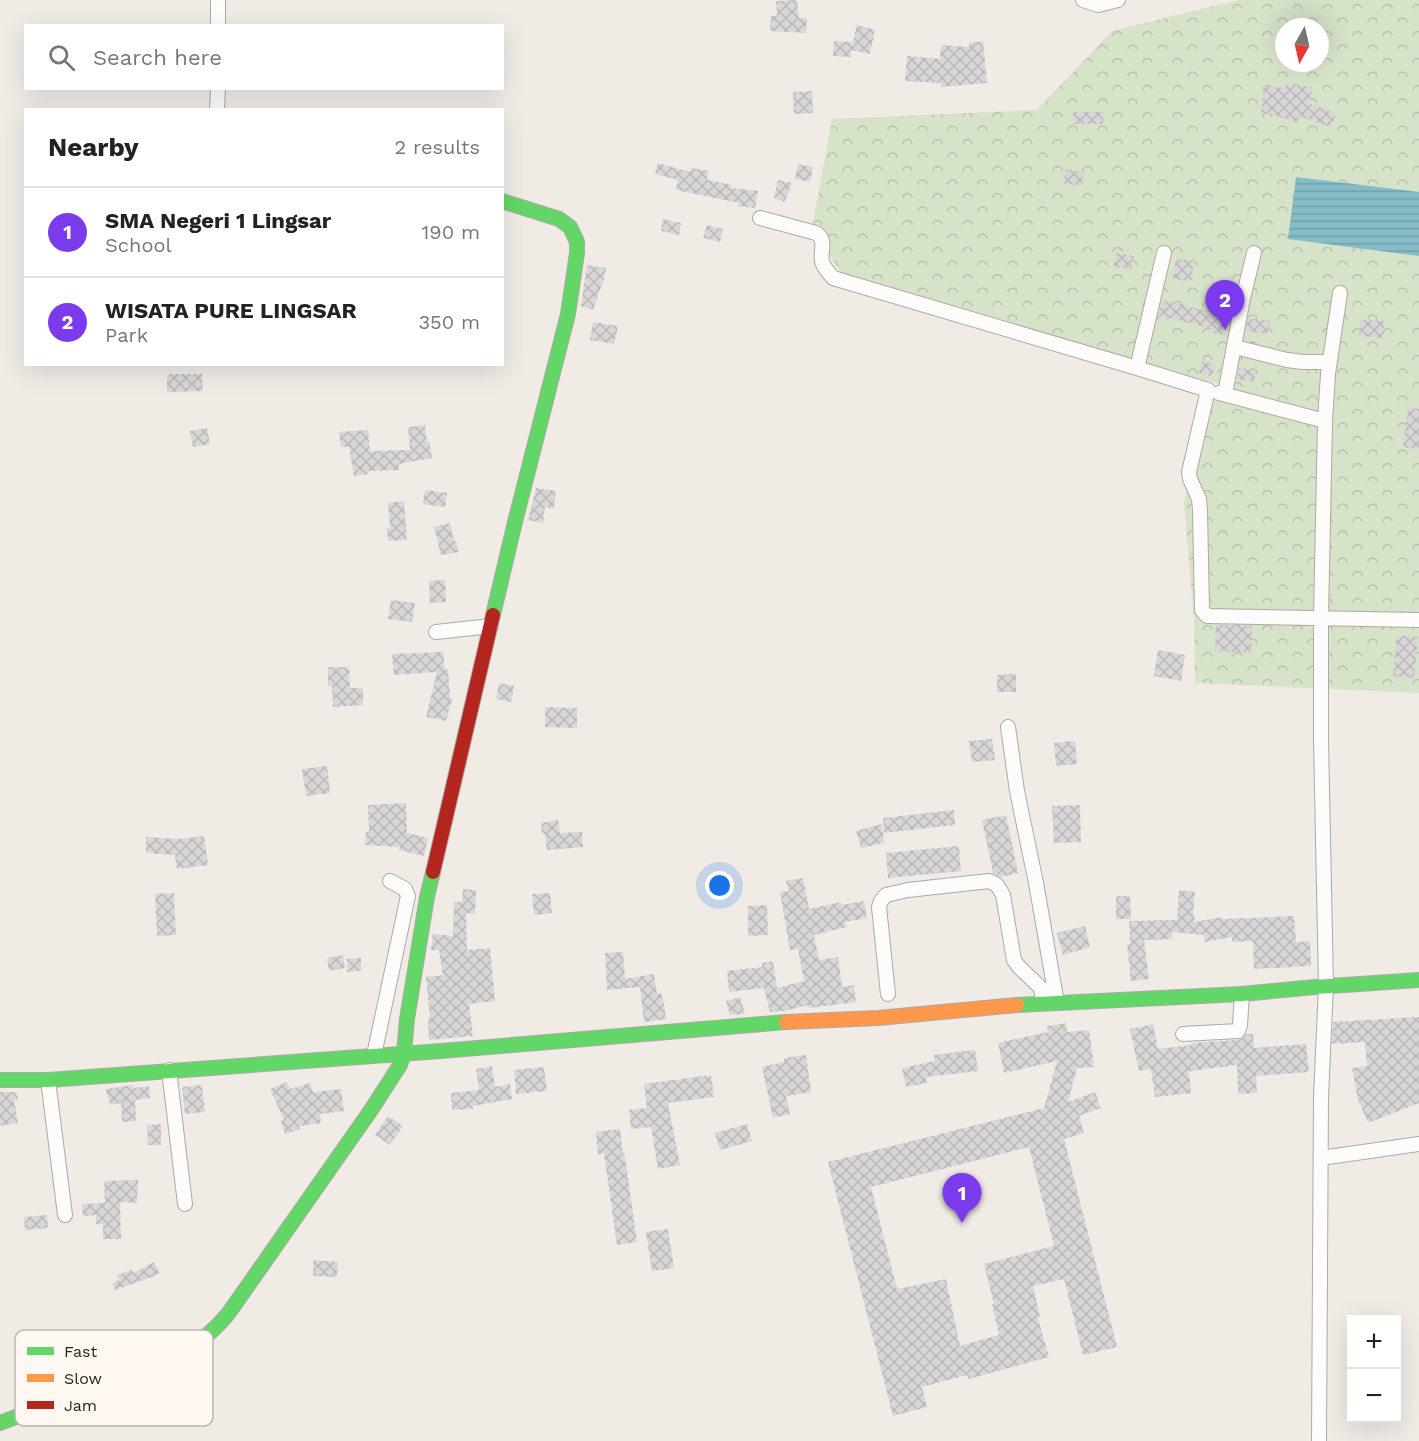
<!DOCTYPE html>
<html lang="en">
<head>
<meta charset="utf-8">
<style>
	:root { --surface:#fff; --page:#f2f2f2; --text:#222; --muted:#767676; --line:#e0e0e0; --accent:#7c3aed }
	body { margin:0; font-family:"Work Sans",sans-serif; background:var(--page); color:var(--text) }
	.controls { position:absolute; right:18px; bottom:18px; display:grid; overflow:hidden; border-radius:0px; box-shadow:0 6px 24px #0002 }
	.controls button { width:54px; height:54px; display:grid; place-items:center; padding:0; border:0; border-bottom:2px solid var(--line); background:var(--surface); color:var(--text); font:30px sans-serif }
	.compass { position:absolute; left:1275px; top:18px; width:54px; height:54px; border-radius:50%; background:var(--surface); box-shadow:0 6px 24px #0002; rotate:188deg }
	.you { position:absolute; left:720px; top:886px; width:21px; height:21px; margin:-15px; border:4px solid #fff; border-radius:50%; background:#1a73e8; box-shadow:0 0 0 9px #1a73e833 }
	.badge { display:grid; place-items:center; width:39px; height:39px; border-radius:50%; background:var(--accent); color:#fff; font-size:20px; font-weight:700 }
	.pin { position:absolute; translate:-50% -50px; filter:drop-shadow(0 2px 3px #0008) }
	.pin::after { content:''; position:absolute; top:32px; width:21px; height:18px; background:inherit; clip-path:polygon(0 0,100% 0,50% 100%) }
	.list { margin:0; padding:0; list-style:none }
	h2 { display:flex; justify-content:space-between; align-items:center; height:78px; margin:0; padding:0 24px; font-size:26px }
	h2 small { font-size:20px; font-weight:400; color:var(--muted) }
	.list li { display:grid; grid-template-columns:39px 1fr auto; gap:18px; align-items:center; box-sizing:border-box; height:90px; padding:0 24px; border-top:2px solid var(--line) }
	.list b { display:block; font-size:22px; white-space:nowrap }
	.list p { margin:0; font-size:20px; white-space:nowrap; color:var(--muted) }
	.list em { font-size:20px; font-style:normal; color:var(--muted) }
	.icon { flex:none; width:33px; height:33px; fill:none; stroke:currentColor; stroke-width:2; stroke-linecap:round; stroke-linejoin:round }
	.map { position:relative; flex:none; width:1419px; height:1441px; overflow:hidden }
	.search { position:absolute; background:var(--surface); box-shadow:0 6px 24px #0002; left:24px; top:24px; width:480px; height:66px; display:flex; align-items:center; gap:15px; box-sizing:border-box; padding:0 21px; border-radius:0px; color:var(--muted); font-size:22px }
	.panel { position:absolute; background:var(--surface); box-shadow:0 6px 24px #0002; left:24px; top:108px; width:480px; height:258px; border-radius:0px }
	.map>svg:first-child { display:block }
	.park { fill:url(#park-crowns); fill-rule:evenodd }
	.water { fill:url(#water-rules) }
	.building { fill:url(#building-cross-hatch); fill-rule:evenodd }
	.lines { fill:none; stroke-linecap:round; stroke-linejoin:round }
	.street-casing { stroke:#ada9a5; stroke-width:16 }
	.fast-casing { stroke:#ada9a5; stroke-width:16 }
	.slow-casing { stroke:#ada9a5; stroke-width:16 }
	.jam-casing { stroke:#ada9a5; stroke-width:16 }
	.street { stroke:#fdfcfb; stroke-width:14 }
	.fast { stroke:#63d668; stroke-width:14 }
	.slow { stroke:#ff974d; stroke-width:14 }
	.jam { stroke:#b3261e; stroke-width:14 }
	.key { fill:#fff8f2; stroke:#bdb7b2; stroke-width:1.5 }
	.key-label { font-size:16px; fill:#231f1c }
</style>
</head>
<body>
<div class="map">
<svg width="1419" height="1441" viewBox="0 0 1419 1441">
	<defs>
		<pattern id="park-crowns" width="20" height="18" patternUnits="userSpaceOnUse" patternTransform="scale(1.5)"><rect width="20" height="18" fill="#d6e3c8"/><path d="M2 6a3 3 0 1 1 6 0M12 15a3 3 0 1 1 6 0" fill="none" stroke="#b7c2ab"/></pattern>
		<pattern id="water-rules" width="6" height="5" patternUnits="userSpaceOnUse" patternTransform="scale(1.5)"><rect width="6" height="5" fill="#84bcc8"/><path d="M0 2.5h6" fill="none" stroke="#72a1ab"/></pattern>
		<pattern id="building-cross-hatch" width="8" height="8" patternUnits="userSpaceOnUse" patternTransform="scale(1.5)"><rect width="8" height="8" fill="#d8d6d6"/><path d="M0 0l8 8M0 8l8-8" fill="none" stroke="#b9b7b7"/></pattern>
	</defs>
	<rect width="100%" height="100%" fill="#f1ebe6"/>
	<!-- park -->
	<path class="park" d="M 1239,0 L 1419,0 L 1419,693 L 1195,683 L 1194,621 L 1184,502 L 1218,384 L 843,276 L 812,228 L 832,119 L 1037,110 L 1112,31 ZM 1284,27 L 1320,27 L 1320,63 L 1284,63 Z"/>
	<!-- water -->
	<path class="water" d="M 1296,177 L 1419,192 L 1419,256 L 1288,239 Z"/>
	<!-- building -->
	<path class="building" d="M 797,0 L 799,18 L 807,18 L 806,33 L 770,31 L 771,16 L 777,16 L 776,1 Z
		M 857,25 L 875,30 L 870,54 L 851,50 Z
		M 834,41 L 852,42 L 851,57 L 833,56 Z
		M 983,41 L 987,83 L 941,87 L 941,83 L 905,81 L 907,56 L 940,59 L 941,45 L 969,47 L 969,43 Z
		M 1286,83 L 1312,87 L 1310,104 L 1336,113 L 1331,127 L 1299,116 L 1297,123 L 1271,114 L 1261,113 L 1264,86 L 1285,88 Z
		M 812,91 L 813,113 L 794,114 L 793,92 Z
		M 1073,112 L 1104,112 L 1103,124 L 1073,124 Z
		M 658,163 L 690,172 L 691,168 L 709,171 L 707,180 L 732,185 L 731,188 L 758,191 L 755,208 L 738,206 L 739,203 L 676,190 L 678,180 L 655,174 Z
		M 798,164 L 813,167 L 810,182 L 795,179 Z
		M 1066,169 L 1084,172 L 1082,186 L 1063,183 Z
		M 778,180 L 792,183 L 785,202 L 774,198 Z
		M 663,219 L 681,223 L 679,235 L 661,231 Z
		M 707,225 L 723,229 L 720,242 L 703,238 Z
		M 1116,253 L 1134,256 L 1131,270 L 1114,266 Z
		M 1176,259 L 1194,261 L 1191,282 L 1173,278 Z
		M 587,265 L 606,268 L 603,284 L 602,284 L 593,310 L 581,306 Z
		M 1165,300 L 1207,311 L 1206,315 L 1225,319 L 1222,335 L 1209,332 L 1210,328 L 1173,319 L 1158,316 L 1162,302 L 1164,302 Z
		M 1248,318 L 1270,321 L 1268,334 L 1246,331 Z
		M 1361,320 L 1384,321 L 1383,338 L 1359,336 Z
		M 593,322 L 618,326 L 614,344 L 590,340 Z
		M 1202,361 L 1215,364 L 1212,376 L 1199,373 Z
		M 1239,368 L 1256,371 L 1254,382 L 1237,379 Z
		M 167,374 L 202,374 L 203,391 L 167,392 Z
		M 1408,408 L 1419,409 L 1419,449 L 1403,447 Z
		M 425,425 L 427,442 L 429,441 L 432,458 L 399,464 L 399,470 L 367,471 L 368,474 L 354,476 L 349,447 L 341,447 L 339,432 L 368,430 L 370,451 L 410,450 L 408,427 Z
		M 207,428 L 210,444 L 193,447 L 190,431 Z
		M 536,488 L 556,491 L 554,508 L 545,507 L 543,523 L 528,520 Z
		M 425,490 L 447,493 L 445,507 L 423,504 Z
		M 404,501 L 407,540 L 388,541 L 387,528 L 390,528 L 388,503 Z
		M 450,523 L 454,541 L 456,541 L 459,552 L 441,555 L 434,527 Z
		M 445,580 L 446,602 L 430,603 L 429,581 Z
		M 391,600 L 415,603 L 412,622 L 388,619 Z
		M 1216,625 L 1252,626 L 1251,653 L 1215,651 Z
		M 1397,635 L 1418,637 L 1414,678 L 1393,676 Z
		M 1158,650 L 1185,655 L 1181,681 L 1154,676 Z
		M 443,652 L 445,670 L 448,669 L 450,698 L 452,699 L 446,721 L 426,717 L 437,672 L 394,675 L 392,654 Z
		M 328,667 L 349,667 L 350,688 L 363,688 L 363,705 L 333,707 L 332,686 L 328,686 Z
		M 1016,674 L 1016,692 L 997,692 L 997,675 Z
		M 499,683 L 514,686 L 511,702 L 496,699 Z
		M 545,707 L 577,708 L 577,728 L 545,727 Z
		M 992,739 L 995,760 L 972,762 L 969,741 Z
		M 1075,741 L 1077,764 L 1056,766 L 1054,743 Z
		M 327,766 L 330,793 L 306,796 L 302,769 Z
		M 406,803 L 407,833 L 428,838 L 424,856 L 399,850 L 400,847 L 365,845 L 366,832 L 369,832 L 368,805 Z
		M 1080,805 L 1081,842 L 1054,843 L 1052,806 Z
		M 954,810 L 955,825 L 884,833 L 883,818 Z
		M 1006,815 L 1018,873 L 1001,877 L 993,873 L 982,820 Z
		M 558,820 L 560,833 L 582,832 L 583,847 L 547,850 L 545,834 L 542,834 L 541,823 Z
		M 882,824 L 884,843 L 861,848 L 856,831 Z
		M 204,836 L 208,865 L 177,869 L 175,855 L 146,853 L 146,837 L 179,839 Z
		M 959,846 L 961,871 L 888,878 L 886,853 Z
		M 803,878 L 809,909 L 841,902 L 842,905 L 864,901 L 867,918 L 845,922 L 847,927 L 814,935 L 819,960 L 838,957 L 842,987 L 854,985 L 856,1002 L 809,1008 L 808,1005 L 785,1011 L 770,1012 L 764,988 L 729,992 L 727,971 L 762,967 L 762,963 L 773,961 L 777,988 L 804,981 L 798,949 L 790,950 L 780,892 L 789,891 L 786,881 Z
		M 463,889 L 476,890 L 475,914 L 466,913 L 467,950 L 490,948 L 495,1001 L 469,1004 L 473,1036 L 429,1040 L 428,1018 L 430,1018 L 426,977 L 443,975 L 439,950 L 431,950 L 433,934 L 453,936 L 454,902 L 462,902 Z
		M 1179,890 L 1195,892 L 1193,917 L 1195,917 L 1194,922 L 1222,917 L 1223,919 L 1294,916 L 1296,942 L 1310,941 L 1311,966 L 1254,969 L 1253,941 L 1232,942 L 1232,937 L 1205,942 L 1204,935 L 1172,932 L 1172,939 L 1144,940 L 1149,979 L 1131,981 L 1127,944 L 1130,944 L 1129,921 L 1177,920 Z
		M 174,893 L 176,935 L 157,936 L 155,894 Z
		M 550,893 L 552,913 L 534,915 L 532,894 Z
		M 1116,896 L 1130,896 L 1131,919 L 1116,919 Z
		M 767,905 L 768,935 L 748,936 L 748,906 Z
		M 1085,926 L 1090,947 L 1063,955 L 1057,933 Z
		M 623,952 L 625,979 L 654,974 L 657,994 L 661,993 L 664,1004 L 666,1019 L 644,1022 L 640,987 L 607,990 L 605,953 Z
		M 343,955 L 345,968 L 329,971 L 327,958 Z
		M 361,958 L 361,971 L 347,972 L 347,959 Z
		M 740,997 L 745,1014 L 730,1015 L 726,1001 Z
		M 1419,1017 L 1419,1103 L 1368,1123 L 1358,1099 L 1352,1068 L 1367,1066 L 1365,1042 L 1332,1044 L 1333,1022 Z
		M 1066,1023 L 1067,1032 L 1089,1030 L 1094,1067 L 1077,1068 L 1068,1102 L 1095,1092 L 1101,1108 L 1079,1116 L 1084,1133 L 1064,1139 L 1117,1347 L 1083,1355 L 1064,1279 L 1033,1286 L 1040,1317 L 1038,1318 L 1049,1357 L 969,1379 L 967,1375 L 922,1387 L 927,1407 L 893,1416 L 828,1162 L 1044,1108 L 1057,1061 L 1004,1073 L 998,1043 L 1048,1032 L 1047,1026 ZM 1029,1147 L 1054,1246 L 984,1264 L 994,1304 L 992,1304 L 999,1335 L 960,1346 L 946,1279 L 897,1289 L 871,1187 Z
		M 1153,1024 L 1158,1049 L 1191,1045 L 1191,1043 L 1238,1040 L 1243,1038 L 1246,1034 L 1253,1034 L 1254,1048 L 1306,1044 L 1309,1072 L 1256,1076 L 1257,1093 L 1238,1094 L 1237,1065 L 1191,1071 L 1189,1072 L 1191,1093 L 1155,1097 L 1151,1069 L 1139,1071 L 1130,1029 Z
		M 975,1050 L 978,1071 L 926,1077 L 927,1083 L 906,1087 L 902,1068 L 935,1061 L 934,1055 Z
		M 806,1055 L 811,1092 L 786,1096 L 790,1114 L 773,1118 L 762,1067 L 784,1062 L 784,1058 Z
		M 492,1066 L 495,1087 L 510,1084 L 512,1099 L 473,1106 L 473,1109 L 452,1110 L 451,1093 L 479,1090 L 476,1069 Z
		M 544,1067 L 547,1091 L 516,1094 L 514,1070 Z
		M 711,1075 L 714,1097 L 668,1103 L 680,1165 L 658,1169 L 651,1127 L 631,1129 L 629,1110 L 647,1108 L 644,1084 Z
		M 287,1082 L 290,1089 L 310,1083 L 313,1092 L 341,1089 L 344,1111 L 320,1114 L 321,1123 L 299,1126 L 300,1129 L 285,1134 L 281,1121 L 284,1120 L 270,1089 Z
		M 133,1085 L 134,1088 L 149,1086 L 150,1098 L 135,1100 L 136,1121 L 122,1122 L 121,1103 L 110,1105 L 106,1089 Z
		M 202,1085 L 205,1112 L 185,1114 L 182,1087 Z
		M 0,1092 L 16,1092 L 18,1099 L 14,1100 L 18,1123 L 0,1126 Z
		M 388,1116 L 403,1126 L 390,1145 L 375,1135 Z
		M 161,1124 L 161,1145 L 148,1145 L 147,1125 Z
		M 747,1124 L 752,1141 L 720,1150 L 715,1133 Z
		M 620,1129 L 623,1153 L 624,1153 L 626,1164 L 637,1242 L 617,1245 L 604,1153 L 598,1154 L 596,1132 Z
		M 138,1180 L 137,1203 L 120,1202 L 121,1239 L 103,1239 L 103,1224 L 96,1224 L 96,1215 L 83,1216 L 82,1204 L 105,1203 L 104,1181 Z
		M 47,1215 L 48,1228 L 25,1230 L 24,1217 Z
		M 668,1229 L 674,1268 L 652,1271 L 646,1232 Z
		M 313,1260 L 338,1262 L 337,1277 L 313,1276 Z
		M 154,1262 L 160,1273 L 152,1277 L 115,1290 L 112,1284 L 119,1280 L 117,1275 L 132,1270 L 133,1273 Z"/>
	<g class="lines">
		<defs>
			<path id="street" d="M 1083,0 L 1098,5 L 1118,0
				M 218,26 L 218,0
				M 217,110 L 218,88
				M 760,218 L 816,233 C 827,240 820,250 822,261 C 823,267 829,273 833,278 L 1137,368 L 1208,390 L 1189,472 L 1190,479 L 1199,499 L 1200,510 L 1202,610 L 1207,616 L 1419,620
				M 1235,347 L 1287,360 L 1303,362 L 1330,362
				M 1137,368 L 1164,253
				M 1219,393 L 1325,421
				M 1225,394 L 1243,298 L 1254,253
				M 436,632 L 491,626
				M 1008,727 L 1017,791 L 1036,883 L 1057,1003
				M 888,994 L 879,907 L 881,901 L 886,895 L 908,890 L 989,881 L 997,885 L 1003,895 L 1014,960 L 1019,967 L 1041,988 L 1043,1003
				M 1183,1034 L 1238,1031 L 1240,1025 L 1242,994
				M 374,1055 L 408,896 L 405,889 L 390,881
				M 169,1070 L 185,1204
				M 48,1080 L 65,1215
				M 1321,1158 L 1419,1144
				M 1319,1441 L 1321,1097 L 1326,986 L 1321,740 L 1321,618 L 1325,421 L 1328,374 L 1340,293"/>
			<path id="fast" d="M 493,615 L 515,522 L 568,314 L 577,253 L 577,242 L 570,227 L 559,219 L 502,201
				M 1017,1005 L 1242,994 L 1315,987 L 1419,980
				M 0,1080 L 48,1080 L 441,1051 L 786,1022
				M 0,1423 L 174,1356 C 197,1344 211,1334 228,1314 L 371,1110 L 400,1065 L 404,1053 L 407,1019 L 427,897 L 433,872"/>
			<path id="slow" d="M 786,1022 L 878,1018 L 1017,1005"/>
			<path id="jam" d="M 433,872 L 493,615"/>
		</defs>
		<!-- street casing -->
		<use href="#street" class="street-casing"/>
		<!-- fast casing -->
		<use href="#fast" class="fast-casing"/>
		<!-- slow casing -->
		<use href="#slow" class="slow-casing"/>
		<!-- jam casing -->
		<use href="#jam" class="jam-casing"/>
		<!-- street -->
		<use href="#street" class="street"/>
		<!-- fast -->
		<use href="#fast" class="fast"/>
		<!-- slow -->
		<use href="#slow" class="slow"/>
		<!-- jam -->
		<use href="#jam" class="jam"/>
	</g>
	<!-- legend -->
	<rect x="15" y="1330" width="198" height="96" rx="9" class="key"/>
	<rect x="27" y="1347" width="27" height="8" fill="#63d668"/>
	<rect x="27" y="1374" width="27" height="8" fill="#ff974d"/>
	<rect x="27" y="1401" width="27" height="8" fill="#b3261e"/>
	<g class="key-label">
		<text x="64" y="1357">Fast</text>
		<text x="64" y="1384">Slow</text>
		<text x="64" y="1411">Jam</text>
	</g>
</svg>
<div class="controls">
<button>+</button>
<button>−</button>
</div>
<svg class="compass" viewBox="-18 -18 36 36"><path d="M0-13l5 13h-10z" fill="#e53935"/><path d="M0 13l5-13h-10z" fill="#767676"/></svg>
<div class="you"></div>
<div class="pin badge" style="left:962px;top:1223px">1</div>
<div class="pin badge" style="left:1225px;top:330px">2</div>
<div class="search"><svg class="icon" aria-label="search" viewBox="0 0 24 24"><circle cx="10" cy="10" r="6"/><path d="M15 15l6 6"/></svg>Search here</div>
<section class="panel">
<h2>Nearby<small>2 results</small></h2>
<ul class="list">
<li><span class="badge">1</span><div><b>SMA Negeri 1 Lingsar</b><p>School</p></div><em>190 m</em></li>
<li><span class="badge">2</span><div><b>WISATA PURE LINGSAR</b><p>Park</p></div><em>350 m</em></li>
</ul>
</section>
</div>
</body>
</html>
